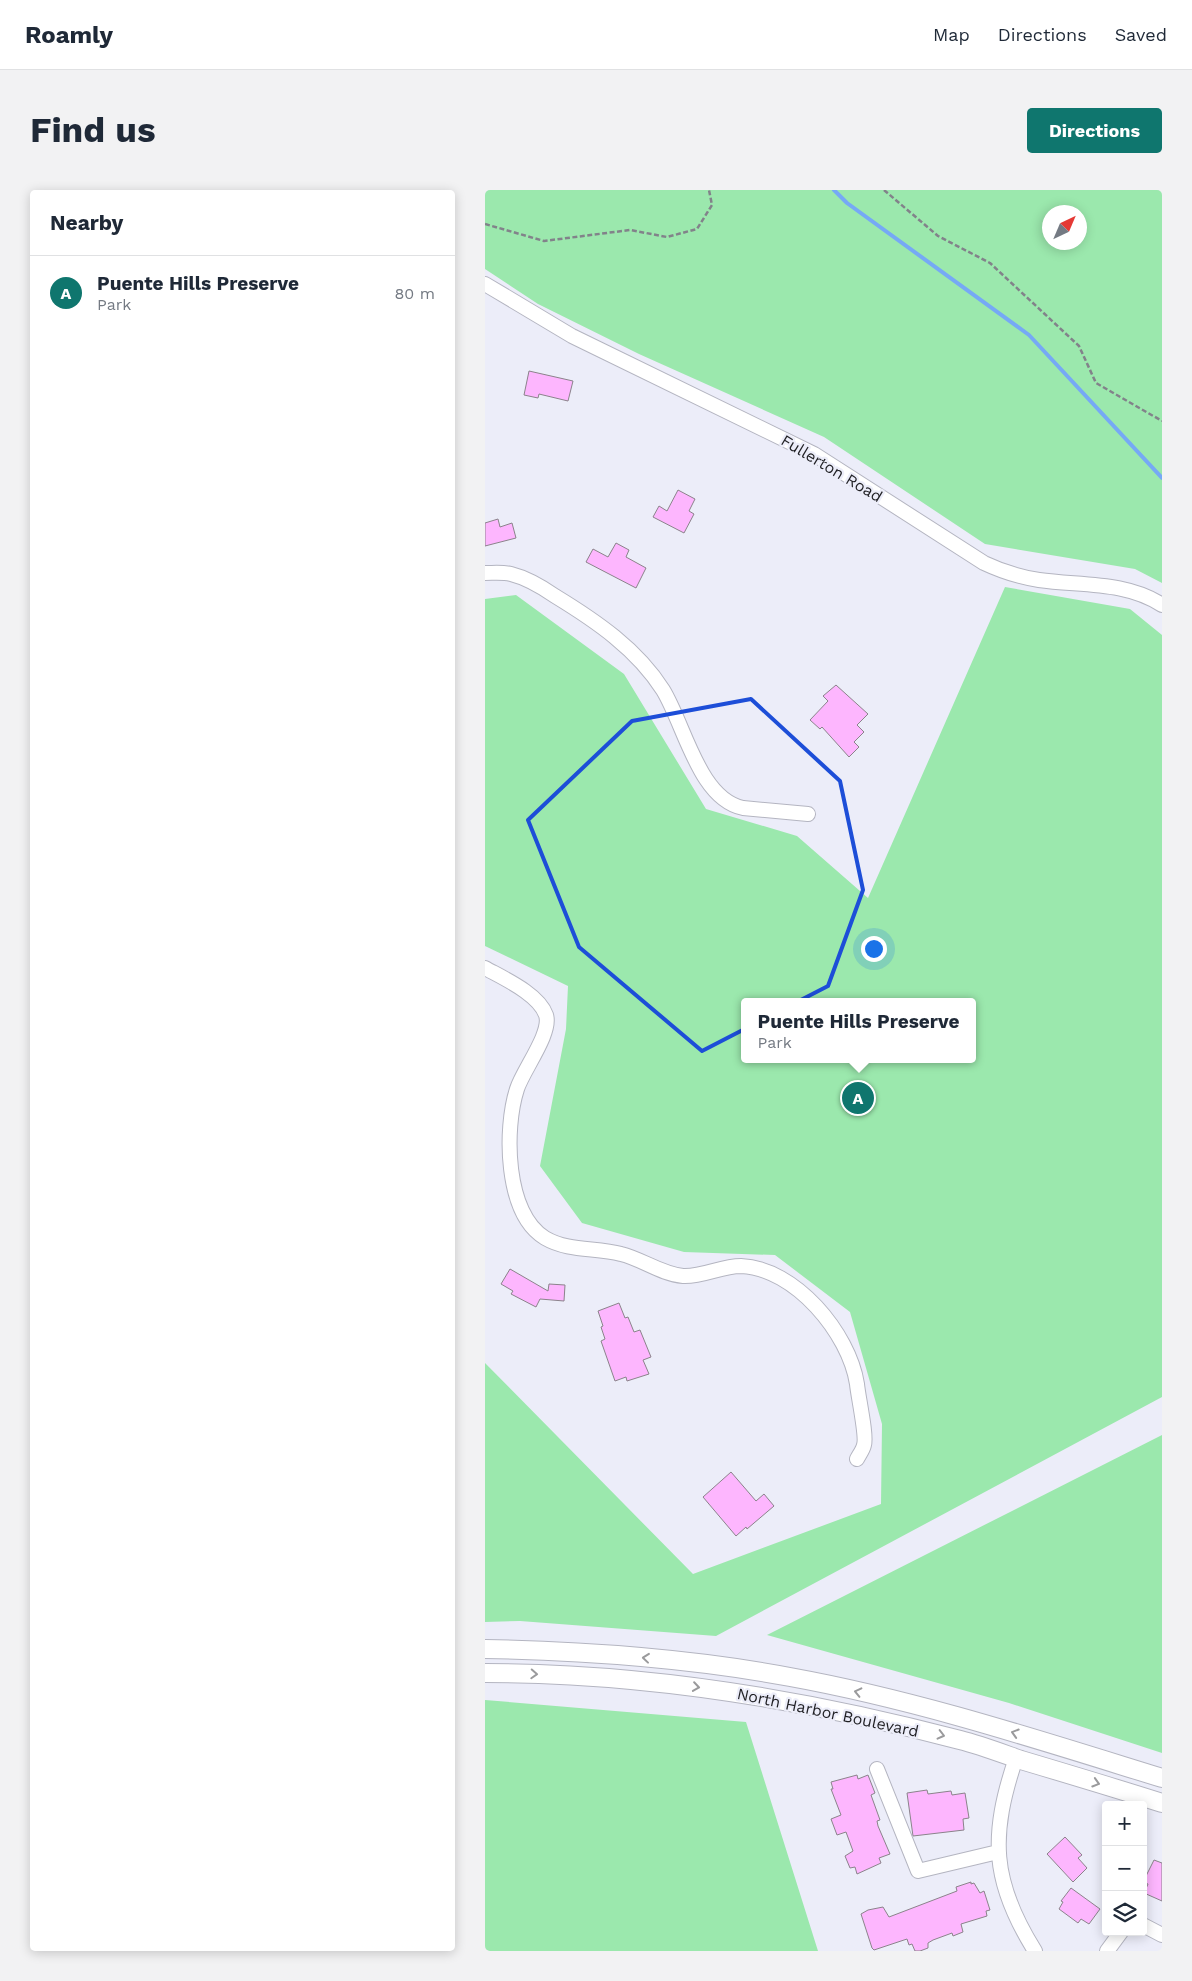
<!DOCTYPE html>
<html lang="en">
<head>
<meta charset="utf-8">
<style>
	:root { --surface:#fff; --page:#f2f2f3; --text:#1f2937; --muted:#747a83; --line:#e0e1e3; --accent:#0f766e }
	body { margin:0; font-family:"Work Sans",sans-serif; background:var(--page); color:var(--text) }
	.controls { position:absolute; right:15px; bottom:15px; display:grid; overflow:hidden; border-radius:5px; box-shadow:0 2px 12px #0003 }
	.controls button { width:45px; height:45px; display:grid; place-items:center; padding:0; border:0; border-bottom:1px solid var(--line); background:var(--surface); color:var(--text); font:25px sans-serif }
	.compass { position:absolute; left:557px; top:15px; width:45px; height:45px; border-radius:50%; background:var(--surface); box-shadow:0 2px 12px #0003; rotate:44deg }
	.you { position:absolute; left:388px; top:758px; width:18px; height:18px; margin:-12px; border:4px solid #fff; border-radius:50%; background:#1a73e8; box-shadow:0 0 0 8px #1a73e833 }
	.badge { display:grid; place-items:center; width:32px; height:32px; border-radius:50%; background:var(--accent); color:#fff; font-size:16px; font-weight:700 }
	.pin { position:absolute; translate:-50% -50%; border:2px solid #fff; box-shadow:0 1px 5px #0006 }
	.popup { position:absolute; left:256px; top:808px; width:235px; height:65px; box-sizing:border-box; display:grid; place-content:center; border-radius:5px; background:var(--surface); filter:drop-shadow(0 1px 4px #0005); font-size:16px; white-space:nowrap; color:var(--muted) }
	.popup b { font-size:19px; color:var(--text) }
	.popup::after { content:''; position:absolute; left:50%; top:100%; margin-left:-10px; border:10px solid transparent; border-top-color:var(--surface) }
	.list { margin:0; padding:0; list-style:none }
	h2 { display:flex; justify-content:space-between; align-items:center; height:65px; margin:0; padding:0 20px; font-size:21px }
	h2 small { font-size:16px; font-weight:400; color:var(--muted) }
	.list li { display:grid; grid-template-columns:32px 1fr auto; gap:15px; align-items:center; box-sizing:border-box; height:75px; padding:0 20px; border-top:1px solid var(--line) }
	.list b { display:block; font-size:19px; white-space:nowrap }
	.list p { margin:0; font-size:16px; white-space:nowrap; color:var(--muted) }
	.list em { font-size:16px; font-style:normal; color:var(--muted) }
	.icon { flex:none; width:28px; height:28px; fill:none; stroke:currentColor; stroke-width:2; stroke-linecap:round; stroke-linejoin:round }
	.map { position:relative; flex:none; width:677px; height:1761px; overflow:hidden; border-radius:5px }
	header { display:flex; align-items:center; gap:30px; box-sizing:border-box; height:70px; padding:0 25px; background:var(--surface); border-bottom:1px solid var(--line) }
	header strong { font-size:24px }
	nav { display:flex; gap:28px; margin-inline-start:auto; font-size:18px }
	.intro { display:flex; align-items:center; justify-content:space-between; box-sizing:border-box; height:120px; padding:0 30px }
	h1 { margin:0; font-size:35px }
	.button { padding:12px 22px; border-radius:5px; background:var(--accent); color:#fff; font-size:18px; font-weight:700 }
	main { display:flex; gap:30px; padding:0 30px }
	aside { flex:1; background:var(--surface); border-radius:5px; box-shadow:0 2px 12px #0003 }
	.map>svg:first-child { display:block }
	.green { fill:#9be8ad; fill-rule:evenodd }
	.lines { fill:none; stroke-linecap:round; stroke-linejoin:round }
	.stream { stroke:#76a9f5; stroke-width:4 }
	.building { fill:#fdb6fe; stroke:#8b838b }
	.minor-casing { stroke:#b4b5c1; stroke-width:16 }
	.major-casing { stroke:#b4b5c1; stroke-width:20 }
	.path { stroke:#82828a; stroke-width:2.5; stroke-dasharray:5 2.5; stroke-linecap:butt }
	.minor { stroke:#fff; stroke-width:14 }
	.major { stroke:#fff; stroke-width:18 }
	.oneway { stroke:#9a9a9c }
	.marked { fill:none; stroke:#1d4ed8; stroke-width:4; stroke-linejoin:round }
	.labels { text-anchor:middle; stroke-width:4.5; stroke-linejoin:round; paint-order:stroke }
	.street-label { font-size:16px; fill:#1f1f23; stroke:#ecedf9 }
</style>
</head>
<body>
<header>
<strong>Roamly</strong>
<nav><a>Map</a><a>Directions</a><a>Saved</a></nav>
</header>
<div class="intro"><h1>Find us</h1><a class="button">Directions</a></div>
<main>
<aside>
<h2>Nearby<small></small></h2>
<ul class="list">
<li><span class="badge">A</span><div><b>Puente Hills Preserve</b><p>Park</p></div><em>80 m</em></li>
</ul>
</aside>
<div class="map">
<svg width="677" height="1761" viewBox="0 0 677 1761">
	<rect width="100%" height="100%" fill="#ecedf9"/>
	<!-- green -->
	<path class="green" d="M 0,0 L 677,0 L 677,393 L 650,379 L 500,354 L 339,247 L 154,164 L 53,114 L 0,79 ZM 594,22 L 594,52 L 564,52 L 564,22 Z
		M 520,397 L 645,419 L 677,445 L 677,1207 L 231,1446 L 35,1431 L 0,1432 L 0,1173 L 208,1384 L 396,1314 L 397,1234 L 365,1122 L 290,1065 L 199,1062 L 97,1033 L 55,976 L 81,839 L 83,796 L 0,756 L 0,409 L 31,405 L 139,484 L 221,619 L 312,646 L 383,708 ZM 259,812 L 487,812 L 487,869 L 259,869 Z
		M 677,1245 L 677,1563 L 524,1513 L 282,1445 Z
		M 0,1510 L 261,1532 L 333,1761 L 0,1761 Z"/>
	<g class="lines">
		<!-- stream -->
		<path class="stream" d="M 349,0 L 362,13 L 544,145 L 677,288"/>
	</g>
	<!-- building -->
	<path class="building" d="M 44,181 L 88,191 L 83,211 L 54,204 L 53,208 L 39,205 Z
		M 193,300 L 210,309 L 204,321 L 209,324 L 199,343 L 168,327 L 174,316 L 182,321 Z
		M 13,329 L 15,337 L 27,333 L 31,348 L 0,356 L 0,333 Z
		M 131,353 L 144,360 L 141,367 L 161,378 L 151,398 L 101,372 L 108,359 L 123,367 Z
		M 351,495 L 383,524 L 372,535 L 379,542 L 369,552 L 374,557 L 364,567 L 337,537 L 335,539 L 325,530 L 343,511 L 338,506 Z
		M 25,1079 L 63,1101 L 64,1094 L 80,1095 L 79,1111 L 55,1109 L 51,1117 L 26,1104 L 28,1101 L 16,1094 Z
		M 134,1113 L 140,1128 L 143,1127 L 149,1142 L 155,1140 L 166,1167 L 158,1170 L 164,1184 L 142,1191 L 141,1187 L 130,1191 L 116,1151 L 120,1149 L 116,1137 L 118,1136 L 113,1121 Z
		M 246,1282 L 271,1311 L 279,1304 L 289,1316 L 262,1339 L 261,1337 L 251,1346 L 218,1307 Z
		M 372,1585 L 373,1589 L 383,1585 L 390,1603 L 386,1605 L 395,1630 L 392,1631 L 393,1636 L 405,1664 L 394,1668 L 396,1673 L 372,1684 L 370,1677 L 365,1678 L 360,1666 L 368,1661 L 361,1642 L 352,1645 L 346,1629 L 356,1625 L 346,1599 L 348,1599 L 346,1592 Z
		M 442,1600 L 443,1604 L 466,1601 L 467,1605 L 480,1603 L 484,1628 L 478,1629 L 479,1640 L 428,1646 L 422,1603 Z
		M 580,1647 L 597,1665 L 593,1668 L 602,1678 L 588,1692 L 562,1664 Z
		M 669,1670 L 677,1673 L 677,1711 L 659,1703 L 663,1694 L 658,1692 Z
		M 486,1692 L 486,1694 L 489,1693 L 495,1703 L 499,1701 L 505,1720 L 501,1721 L 502,1726 L 476,1734 L 478,1742 L 468,1746 L 467,1743 L 448,1750 L 443,1753 L 443,1758 L 435,1761 L 430,1761 L 427,1754 L 424,1755 L 422,1749 L 389,1760 L 387,1758 L 376,1724 L 383,1720 L 398,1717 L 404,1727 L 472,1701 L 471,1697 Z
		M 586,1698 L 615,1719 L 604,1734 L 596,1729 L 593,1733 L 574,1719 L 578,1712 L 576,1711 Z"/>
	<g class="lines">
		<defs>
			<path id="minor" d="M 0,94 L 87,146 L 329,264 L 499,373 C 516,381 534,387 554,390 C 595,396 640,391 677,415
				M 0,383 C 9,383 18,382 26,384 C 42,388 57,397 70,406 C 111,431 152,459 178,500 C 200,536 214,609 258,618 L 323,624
				M 0,778 C 18,788 54,804 61,825 C 67,843 38,880 32,899 C 19,939 20,1024 60,1048 C 84,1062 111,1057 136,1064 C 157,1069 176,1084 198,1086 C 218,1087 236,1076 256,1076 C 310,1078 364,1143 372,1194 C 373,1206 382,1246 379,1255 C 378,1260 374,1265 372,1269
				M 531,1568 C 505,1645 506,1691 550,1761
				M 392,1579 L 433,1681 L 513,1662
				M 658,1735 L 677,1745
				M 622,1761 L 636,1742"/>
			<path id="major" d="M 0,1459 C 102,1461 204,1468 305,1487 C 432,1510 554,1550 677,1588
				M 0,1483 C 161,1483 320,1509 475,1550 C 495,1555 516,1563 536,1570 C 583,1584 630,1598 677,1613"/>
		</defs>
		<!-- minor casing -->
		<use href="#minor" class="minor-casing"/>
		<!-- major casing -->
		<use href="#major" class="major-casing"/>
		<!-- path -->
		<path class="path" d="M 399,0 L 453,46 L 505,73 L 594,156 L 611,193 L 677,231
			M 0,34 L 59,51 L 145,40 L 182,47 L 212,39 L 227,15 L 224,0"/>
		<!-- minor -->
		<use href="#minor" class="minor"/>
		<!-- major -->
		<use href="#major" class="major"/>
	</g>
	<!-- one-way arrows -->
	<defs><path id="oneway-chevron" d="M-2-3.5L2.5 0L-2 3.5" fill="none" stroke-width="1.6" stroke-linecap="round" stroke-linejoin="round" transform="scale(1.25)"/></defs>
	<g class="oneway">
		<use href="#oneway-chevron" transform="translate(161 1468) rotate(-174)"/>
		<use href="#oneway-chevron" transform="translate(49 1484) rotate(3)"/>
		<use href="#oneway-chevron" transform="translate(211 1497) rotate(8)"/>
		<use href="#oneway-chevron" transform="translate(373 1502) rotate(-167)"/>
		<use href="#oneway-chevron" transform="translate(530 1543) rotate(-163)"/>
		<use href="#oneway-chevron" transform="translate(456 1545) rotate(14)"/>
		<use href="#oneway-chevron" transform="translate(611 1593) rotate(17)"/>
	</g>
	<!-- marked area -->
	<path class="marked" d="M 266,509 L 355,591 L 378,700 L 343,796 L 217,861 L 94,757 L 43,630 L 147,531 Z"/>
	<g class="labels">
		<!-- street labels -->
		<g class="street-label">
			<text transform="translate(347 278) rotate(31)" y="6">Fullerton Road</text>
			<text transform="translate(343 1522) rotate(12)" y="6">North Harbor Boulevard</text>
		</g>
	</g>
</svg>
<div class="controls">
<button>+</button>
<button>−</button>
<button><svg class="icon" aria-label="layers" viewBox="0 0 24 24"><path d="M12 4l9 5-9 5-9-5zM3 14l9 5 9-5"/></svg></button>
</div>
<svg class="compass" viewBox="-18 -18 36 36"><path d="M0-13l5 13h-10z" fill="#e53935"/><path d="M0 13l5-13h-10z" fill="#747a83"/></svg>
<div class="you"></div>
<div class="pin badge" style="left:373px;top:908px">A</div>
<div class="popup"><b>Puente Hills Preserve</b>Park</div>
</div>
</main>
</body>
</html>
